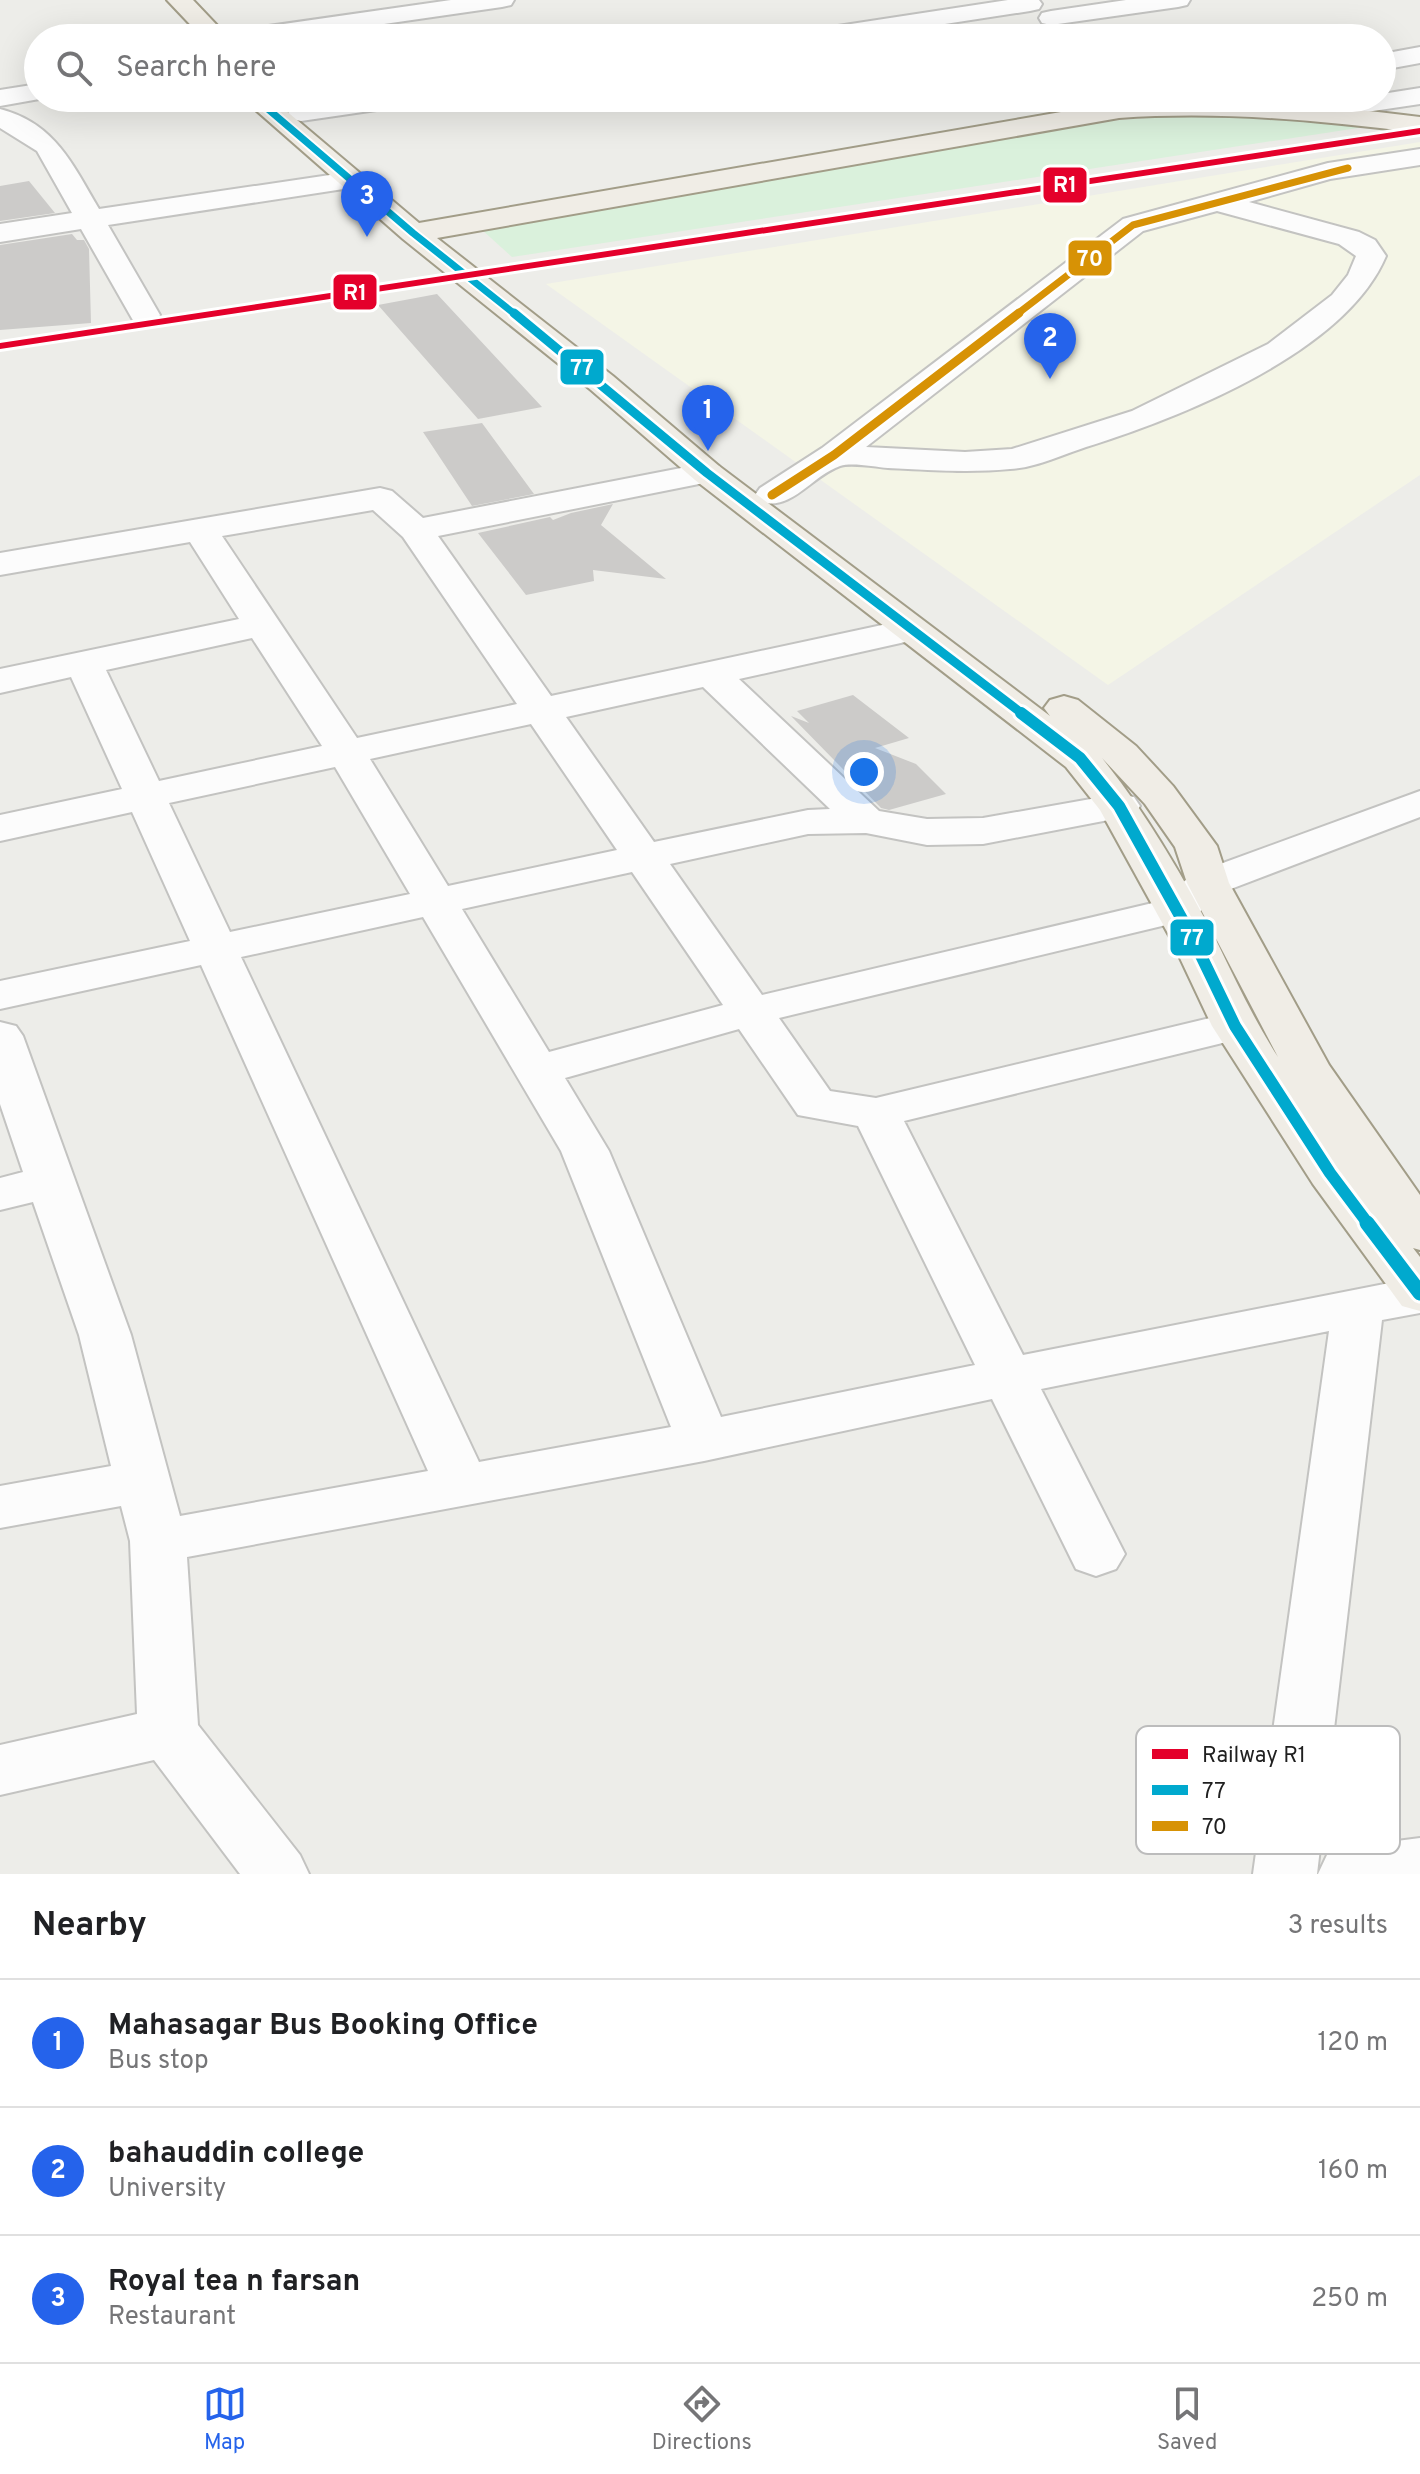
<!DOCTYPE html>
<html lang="en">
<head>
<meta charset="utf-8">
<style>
	:root { --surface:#fff; --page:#f6f6f6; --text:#202124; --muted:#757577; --line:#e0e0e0; --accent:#2563eb }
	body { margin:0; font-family:Overpass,sans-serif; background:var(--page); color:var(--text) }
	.you { position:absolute; left:864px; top:772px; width:28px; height:28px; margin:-20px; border:6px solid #fff; border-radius:50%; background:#1a73e8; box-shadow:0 0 0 12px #1a73e833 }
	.badge { display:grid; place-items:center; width:52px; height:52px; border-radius:50%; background:var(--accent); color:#fff; font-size:26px; font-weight:700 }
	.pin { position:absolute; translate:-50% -66px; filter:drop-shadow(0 2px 4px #0008) }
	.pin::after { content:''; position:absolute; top:42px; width:28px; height:24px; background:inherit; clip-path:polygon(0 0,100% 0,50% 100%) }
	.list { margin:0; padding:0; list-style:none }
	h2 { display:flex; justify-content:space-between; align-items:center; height:104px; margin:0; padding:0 32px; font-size:34px }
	h2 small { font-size:26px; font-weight:400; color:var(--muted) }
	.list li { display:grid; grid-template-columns:52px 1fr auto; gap:24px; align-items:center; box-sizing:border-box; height:128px; padding:0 32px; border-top:2px solid var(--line) }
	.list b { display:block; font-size:30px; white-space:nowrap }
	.list p { margin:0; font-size:26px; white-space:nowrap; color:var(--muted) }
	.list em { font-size:26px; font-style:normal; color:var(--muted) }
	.icon { flex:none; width:44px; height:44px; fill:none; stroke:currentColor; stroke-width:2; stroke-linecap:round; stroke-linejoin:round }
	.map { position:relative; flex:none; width:1420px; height:1874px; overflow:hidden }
	.search { position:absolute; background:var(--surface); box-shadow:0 8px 32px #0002; left:24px; right:24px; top:24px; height:88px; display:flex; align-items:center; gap:20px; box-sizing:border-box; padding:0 28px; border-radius:44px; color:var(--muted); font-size:30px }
	.sheet { height:488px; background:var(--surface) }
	nav { display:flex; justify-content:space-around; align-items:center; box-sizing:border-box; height:112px; border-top:2px solid var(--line); background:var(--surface); font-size:22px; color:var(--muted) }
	nav a { display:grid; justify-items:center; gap:4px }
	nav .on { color:var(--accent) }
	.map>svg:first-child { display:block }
	.education { fill:#f4f5e6 }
	.park { fill:#daf1dc }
	.building { fill:#cccbc9 }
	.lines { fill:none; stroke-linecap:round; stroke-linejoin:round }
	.minor-casing { stroke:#c3c3c1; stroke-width:4 }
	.major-casing { stroke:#a29d88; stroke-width:4 }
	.minor { fill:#fcfcfc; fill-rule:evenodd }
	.major { fill:#f0ede6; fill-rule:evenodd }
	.bus-1-far3-casing { stroke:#fff; stroke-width:11 }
	.bus-1-far2-casing { stroke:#fff; stroke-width:14 }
	.bus-1-far1-casing { stroke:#fff; stroke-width:18 }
	.bus-1-casing { stroke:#fff; stroke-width:21 }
	.bus-2-far1-casing { stroke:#fff; stroke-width:11 }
	.bus-2-casing { stroke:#fff; stroke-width:14 }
	.bus-1-far3 { stroke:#00a9ce; stroke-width:7 }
	.bus-1-far2 { stroke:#00a9ce; stroke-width:9 }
	.bus-1-far1 { stroke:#00a9ce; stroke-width:12 }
	.bus-1 { stroke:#00a9ce; stroke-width:15 }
	.bus-2-far1 { stroke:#d79205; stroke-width:7 }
	.bus-2 { stroke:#d79205; stroke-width:9 }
	.rail-1-casing { stroke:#fff; stroke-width:6 }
	.rail-1 { fill:#e4002b; fill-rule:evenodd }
	.key { fill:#fff; stroke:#bcbcbc; stroke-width:2 }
	.key-label { font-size:22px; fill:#202020 }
	.line-badge { stroke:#fff; stroke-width:3 }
	.badge-label { font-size:22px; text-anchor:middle; font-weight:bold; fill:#fff }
</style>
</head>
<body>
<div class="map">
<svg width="1420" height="1874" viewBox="0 0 1420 1874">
	<rect width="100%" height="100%" fill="#edede9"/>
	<!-- education -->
	<path class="education" d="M 1420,142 L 1420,475 L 1108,685 L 546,284 Z"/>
	<!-- park -->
	<path class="park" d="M 1213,113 L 1371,126 L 512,257 L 481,229 L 1081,123 Z"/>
	<!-- building -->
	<path class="building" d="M 29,181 L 55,213 L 0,221 L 0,186 Z
		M 72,234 L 77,240 L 84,240 L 89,249 L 91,323 L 0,330 L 0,245 Z
		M 437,294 L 542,407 L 478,419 L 378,305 Z
		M 482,423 L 534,494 L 472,506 L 423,432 Z
		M 613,504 L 601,525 L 666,579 L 593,570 L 594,581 L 526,595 L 478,533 L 550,517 L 553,520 L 571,513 Z
		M 853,695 L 909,738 L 875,748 L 916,764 L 946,794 L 889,810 L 881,808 L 791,716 L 809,723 L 797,711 Z"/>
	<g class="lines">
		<defs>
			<path id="minor" d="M 451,0 L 514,0 L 511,5 L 502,7 L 287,38 L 222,38 L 225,33 L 234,31 Z
				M 1008,0 L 1039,0 L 1042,4 L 1039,9 L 1030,11 L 854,38 L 793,38 L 796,33 L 805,31 Z
				M 1126,0 L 1190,0 L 1187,5 L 1178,7 L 1051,25 L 1042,23 L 1039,18 L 1042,13 L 1051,11 Z
				M 1420,47 L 1420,63 L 1382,70 L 1382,54 Z
				M 38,84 L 38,98 L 45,98 L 0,106 L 0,90 Z
				M 1420,88 L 1420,104 L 1319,119 L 1310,117 L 1306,111 L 1310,105 L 1319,103 L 1382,98 L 1382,94 Z
				M 350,98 L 417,98 L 413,104 L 404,106 L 301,121 L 292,119 L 288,113 L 292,107 Z
				M 1165,98 L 1228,98 L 1224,104 C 1203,109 1180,119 1165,98 Z
				M 0,109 C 55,123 73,165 99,209 L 350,172 L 360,174 L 364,180 L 360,186 L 350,188 L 108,225 L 160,315 L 156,322 L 145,324 L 134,322 L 130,315 L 81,229 L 0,242 L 0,224 L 72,213 L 37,151 L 0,128 Z
				M 1420,149 L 1420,165 L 1330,179 L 1249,202 L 1359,232 L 1375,240 L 1386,256 C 1345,353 1181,417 1086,447 C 1062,455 1035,468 1010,469 C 969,473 929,470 888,468 C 875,467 852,462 840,466 C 811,476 793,511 760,502 L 755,495 L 760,488 L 822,448 L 1123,219 L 1328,163 ZM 1217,211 L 1339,244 L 1356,256 L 1348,275 L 1332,295 L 1268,344 L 1132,411 L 1012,449 L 965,452 L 866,447 L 1143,231 Z
				M 707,463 L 719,466 L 724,473 L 719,480 L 438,536 L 551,696 L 910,619 L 923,622 L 929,630 L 923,638 L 739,679 L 879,811 L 927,819 L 983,818 L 1119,794 L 1134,797 L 1140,806 L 1134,815 L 1119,818 L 983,844 L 927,845 L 866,833 L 808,834 L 670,864 L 762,995 L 1161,901 L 1193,874 L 1420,791 L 1420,817 L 1223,892 L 1191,919 L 779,1018 L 830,1091 L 876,1098 L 1235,1012 L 1251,1016 L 1258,1026 L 1251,1036 L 904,1121 L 1023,1355 L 1420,1277 L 1420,1313 L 1382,1320 L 1317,1874 L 1253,1874 L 1329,1331 L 1041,1389 L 1125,1554 L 1116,1569 L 1096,1576 L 1076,1569 L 992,1399 L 704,1461 L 187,1557 L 198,1725 L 300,1855 L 309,1874 L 240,1874 L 154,1760 L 0,1795 L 0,1745 L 137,1714 L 130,1541 L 121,1506 L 0,1528 L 0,1486 L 111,1466 L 79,1335 L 33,1202 L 0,1210 L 0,1178 L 23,1172 L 0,1104 L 0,1022 L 16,1026 L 23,1036 L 131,1335 L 180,1516 L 428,1471 L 201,965 L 0,1009 L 0,981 L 190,941 L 132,812 L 0,841 L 0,815 L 122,789 L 71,677 L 0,693 L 0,669 L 239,619 L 190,542 L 0,575 L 0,553 L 380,488 L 392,491 L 423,518 ZM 373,510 L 403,537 L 517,704 L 357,738 L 222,536 ZM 252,638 L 322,746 L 159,781 L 106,670 ZM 703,687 L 830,809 L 808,810 L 654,842 L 566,717 ZM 531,724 L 617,850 L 448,886 L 370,759 ZM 335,767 L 410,894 L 230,932 L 169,803 ZM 632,872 L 723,1005 L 549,1052 L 462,909 ZM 423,917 L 561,1151 L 671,1427 L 479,1462 L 241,957 ZM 739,1029 L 798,1115 L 858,1126 L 975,1365 L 721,1417 L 609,1151 L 565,1078 Z
				M 1420,1838 L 1420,1874 L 1318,1874 L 1327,1855 L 1350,1847 Z"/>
			<path id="major" d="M 167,0 L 193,0 L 229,38 L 203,38 Z
				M 242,98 L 271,98 L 419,223 L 1119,102 C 1220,96 1319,104 1420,117 L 1420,133 C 1319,120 1220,111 1119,118 L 437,238 L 613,376 L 719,466 L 1050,716 L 1044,708 L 1050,700 L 1064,696 L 1078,700 L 1136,746 L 1173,786 L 1217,846 L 1229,883 L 1329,1065 L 1420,1195 L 1420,1250 L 1413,1248 L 1420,1257 L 1420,1311 L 1402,1306 L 1313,1184 L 1212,1026 L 1171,939 L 1100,810 L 1066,767 L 695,480 L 591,390 L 403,239 ZM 1102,758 L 1145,804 L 1175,847 L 1187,883 L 1278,1057 C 1254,1020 1236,981 1217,942 C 1184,878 1147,814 1102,758 Z"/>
		</defs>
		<!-- minor casing -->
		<use href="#minor" class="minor-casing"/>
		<!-- major casing -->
		<use href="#major" class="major-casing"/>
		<!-- minor -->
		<use href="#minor" class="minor"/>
		<!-- major -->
		<use href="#major" class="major"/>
		<defs>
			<path id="bus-1-far3" d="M 255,98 L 413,233 L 516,315"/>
			<path id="bus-1-far2" d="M 514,313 L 707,473 L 1024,715"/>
			<path id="bus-1-far1" d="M 1021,713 L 1080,758 L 1119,806 L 1193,939 L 1235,1026 L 1330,1173 L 1369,1225"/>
			<path id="bus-1" d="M 1367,1223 L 1420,1293"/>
			<path id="bus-2-far1" d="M 1016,315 L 1133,225 L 1348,168"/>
			<path id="bus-2" d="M 772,495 L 834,455 L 1019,313"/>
		</defs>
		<!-- bus-1-far3 casing -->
		<use href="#bus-1-far3" class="bus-1-far3-casing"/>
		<!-- bus-1-far2 casing -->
		<use href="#bus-1-far2" class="bus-1-far2-casing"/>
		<!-- bus-1-far1 casing -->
		<use href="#bus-1-far1" class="bus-1-far1-casing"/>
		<!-- bus-1 casing -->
		<use href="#bus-1" class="bus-1-casing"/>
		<!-- bus-2-far1 casing -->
		<use href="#bus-2-far1" class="bus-2-far1-casing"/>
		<!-- bus-2 casing -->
		<use href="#bus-2" class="bus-2-casing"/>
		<!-- bus-1-far3 -->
		<use href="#bus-1-far3" class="bus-1-far3"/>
		<!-- bus-1-far2 -->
		<use href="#bus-1-far2" class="bus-1-far2"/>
		<!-- bus-1-far1 -->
		<use href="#bus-1-far1" class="bus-1-far1"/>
		<!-- bus-1 -->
		<use href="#bus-1" class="bus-1"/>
		<!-- bus-2-far1 -->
		<use href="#bus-2-far1" class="bus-2-far1"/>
		<!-- bus-2 -->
		<use href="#bus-2" class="bus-2"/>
		<defs>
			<path id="rail-1" d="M 1420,128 L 1420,134 L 0,349 L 0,343 Z"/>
		</defs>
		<!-- rail-1 casing -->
		<use href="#rail-1" class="rail-1-casing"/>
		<!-- rail-1 -->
		<use href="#rail-1" class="rail-1"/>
	</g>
	<!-- legend -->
	<rect x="1136" y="1726" width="264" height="128" rx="12" class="key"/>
	<rect x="1152" y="1749" width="36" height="10" fill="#e4002b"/>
	<rect x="1152" y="1785" width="36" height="10" fill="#00a9ce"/>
	<rect x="1152" y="1821" width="36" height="10" fill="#d79205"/>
	<g class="key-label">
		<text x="1202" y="1762">Railway R1</text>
		<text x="1202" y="1798">77</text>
		<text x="1202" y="1834">70</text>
	</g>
	<g class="line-badge">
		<rect x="1042" y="166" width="46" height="38" rx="8" fill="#e4002b"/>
		<rect x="1067" y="239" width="46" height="38" rx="8" fill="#d79205"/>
		<rect x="332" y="273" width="46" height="38" rx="8" fill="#e4002b"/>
		<rect x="559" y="348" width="46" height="38" rx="8" fill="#00a9ce"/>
		<rect x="1169" y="918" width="46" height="39" rx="8" fill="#00a9ce"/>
	</g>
	<g class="badge-label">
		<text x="1065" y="192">R1</text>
		<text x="1090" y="266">70</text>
		<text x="355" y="300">R1</text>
		<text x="582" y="375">77</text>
		<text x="1192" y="945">77</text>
	</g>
</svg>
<div class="you"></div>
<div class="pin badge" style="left:708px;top:451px">1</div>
<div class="pin badge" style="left:1050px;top:379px">2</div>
<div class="pin badge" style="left:367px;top:237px">3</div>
<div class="search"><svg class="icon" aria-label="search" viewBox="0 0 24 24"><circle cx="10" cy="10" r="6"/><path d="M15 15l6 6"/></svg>Search here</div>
</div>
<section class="sheet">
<h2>Nearby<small>3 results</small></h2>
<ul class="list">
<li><span class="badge">1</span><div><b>Mahasagar Bus Booking Office</b><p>Bus stop</p></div><em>120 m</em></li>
<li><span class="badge">2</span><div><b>bahauddin college</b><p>University</p></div><em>160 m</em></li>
<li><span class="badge">3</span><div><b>Royal tea n farsan</b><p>Restaurant</p></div><em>250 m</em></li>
</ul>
</section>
<nav>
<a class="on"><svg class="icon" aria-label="map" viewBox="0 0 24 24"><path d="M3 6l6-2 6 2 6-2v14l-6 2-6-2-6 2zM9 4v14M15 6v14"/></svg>Map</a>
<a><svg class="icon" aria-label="directions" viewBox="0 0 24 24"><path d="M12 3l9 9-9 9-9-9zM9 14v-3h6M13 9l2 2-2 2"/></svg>Directions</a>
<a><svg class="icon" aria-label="saved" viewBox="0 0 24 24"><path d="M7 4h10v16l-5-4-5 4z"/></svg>Saved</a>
</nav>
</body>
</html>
